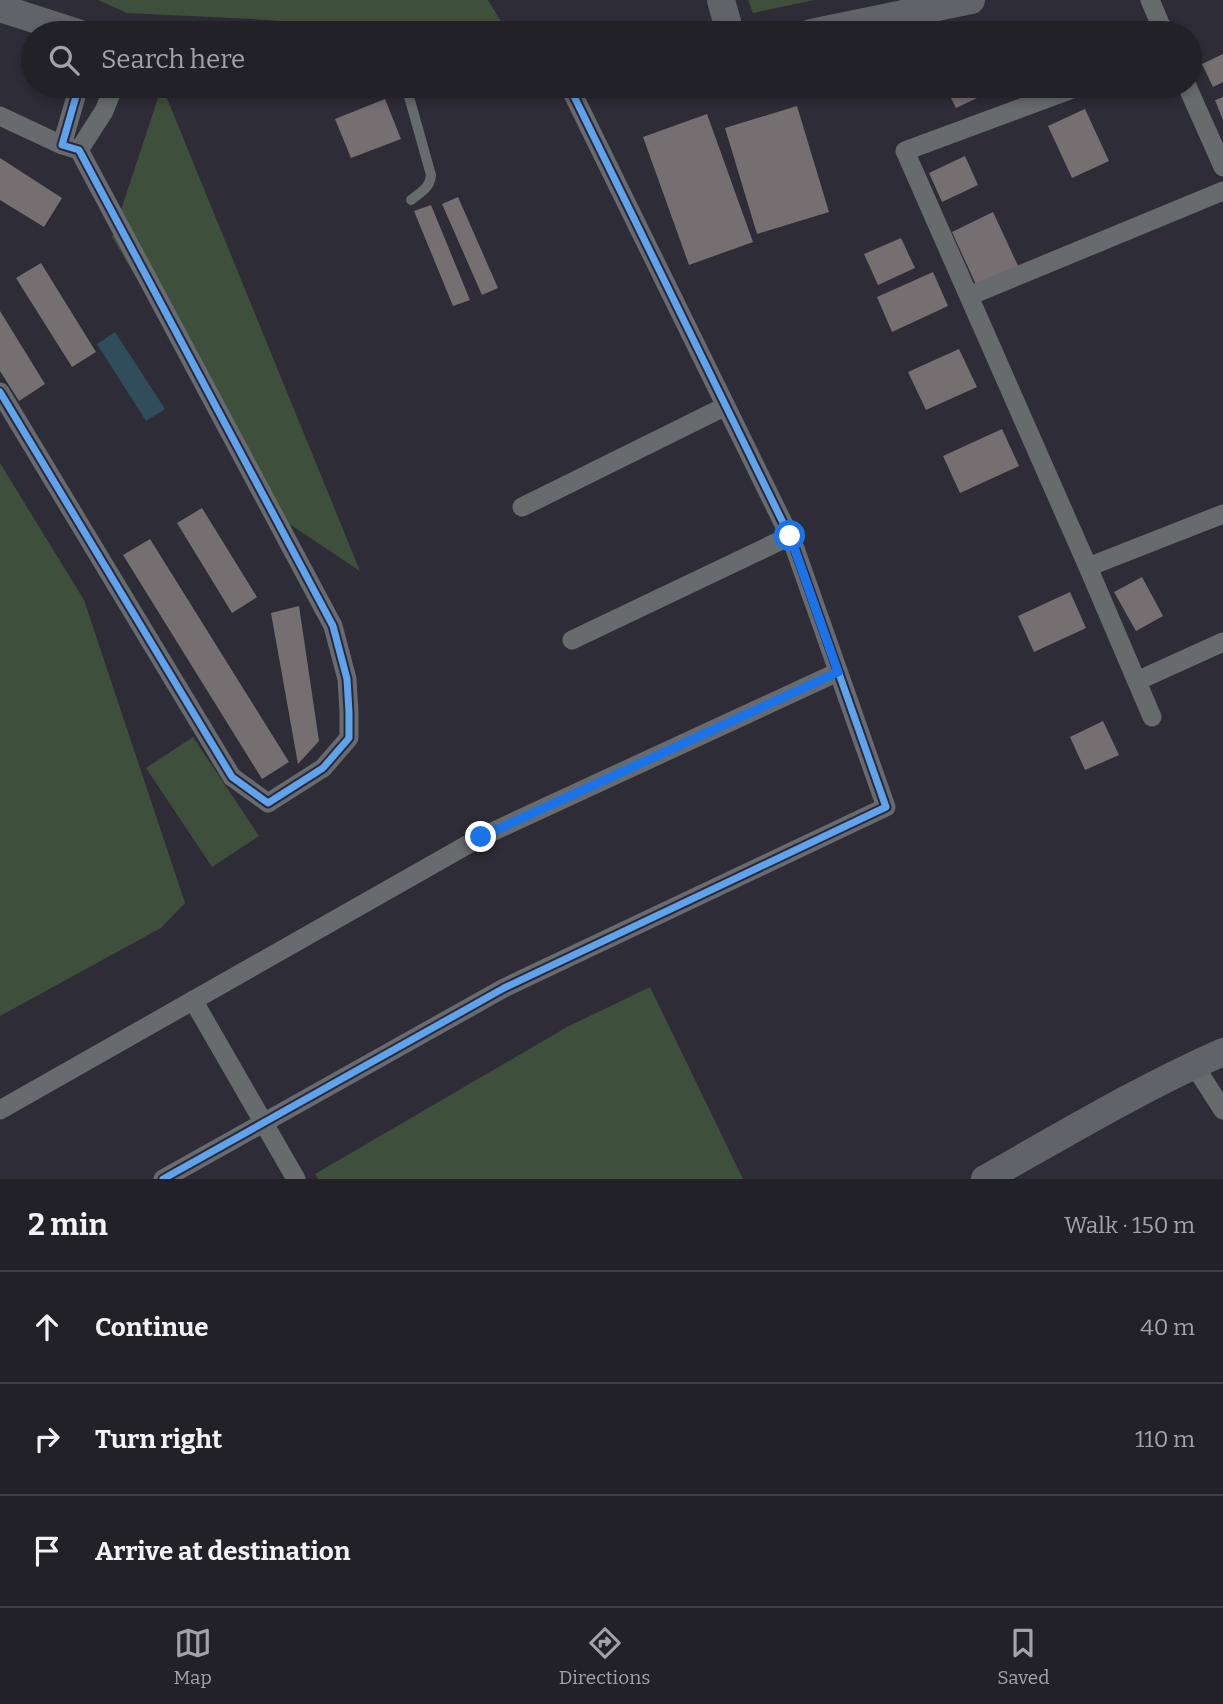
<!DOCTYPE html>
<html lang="en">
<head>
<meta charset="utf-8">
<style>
	:root { --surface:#222128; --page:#2a2930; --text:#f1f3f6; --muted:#a2a3a8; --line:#3f3e45; --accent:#a3a1ac }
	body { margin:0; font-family:Bitter,serif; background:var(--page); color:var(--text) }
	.stop { position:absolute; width:21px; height:21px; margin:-16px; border:5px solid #1a73e8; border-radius:50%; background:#fff }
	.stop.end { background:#1a73e8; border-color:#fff; box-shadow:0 2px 7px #0008 }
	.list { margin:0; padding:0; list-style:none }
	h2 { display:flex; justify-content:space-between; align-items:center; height:91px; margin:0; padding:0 28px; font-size:30px }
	h2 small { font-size:23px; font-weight:400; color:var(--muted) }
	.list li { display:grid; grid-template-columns:46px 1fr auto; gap:21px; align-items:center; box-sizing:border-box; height:112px; padding:0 28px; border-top:2px solid var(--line) }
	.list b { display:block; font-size:26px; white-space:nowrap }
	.list em { font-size:23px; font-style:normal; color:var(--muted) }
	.icon { flex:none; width:38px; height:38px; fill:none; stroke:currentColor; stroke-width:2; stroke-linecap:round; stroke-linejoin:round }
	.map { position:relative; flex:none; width:1223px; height:1179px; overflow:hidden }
	.search { position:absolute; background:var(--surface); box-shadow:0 4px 10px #0003; left:21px; right:21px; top:21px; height:77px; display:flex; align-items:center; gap:18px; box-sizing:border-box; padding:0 24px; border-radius:38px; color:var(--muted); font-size:26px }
	.sheet { height:427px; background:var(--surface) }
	nav { display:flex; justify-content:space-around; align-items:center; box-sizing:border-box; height:98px; border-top:2px solid var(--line); background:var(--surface); font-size:19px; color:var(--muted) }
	nav a { display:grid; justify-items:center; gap:4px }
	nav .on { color:var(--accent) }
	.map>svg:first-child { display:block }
	.green { fill:#3e4f3b }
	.water { fill:#304d5c }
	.building { fill:#766f72 }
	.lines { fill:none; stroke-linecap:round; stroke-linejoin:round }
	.lane { stroke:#676b6d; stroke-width:10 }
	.street { stroke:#676b6d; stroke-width:19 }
	.secondary { stroke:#616369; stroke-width:28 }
	.cycleway-casing { stroke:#2c283a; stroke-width:11 }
	.cycleway { stroke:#60a3ed; stroke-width:7 }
	.route { stroke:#1a73e8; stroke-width:9 }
</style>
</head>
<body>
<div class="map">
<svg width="1223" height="1179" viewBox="0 0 1223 1179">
	<rect width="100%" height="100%" fill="#2e2c36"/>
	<!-- green -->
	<path class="green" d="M 98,0 L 488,0 L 508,33 L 455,33 L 252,19 L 127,13 Z
		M 748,0 L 814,0 L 753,13 Z
		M 162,86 L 360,571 L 279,517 L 112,237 Z
		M 0,463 L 84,600 L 185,903 L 161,928 L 0,1016 Z
		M 193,737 L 259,836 L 212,867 L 146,768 Z
		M 650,987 L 743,1179 L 318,1179 L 315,1174 L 567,1027 Z"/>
	<!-- water -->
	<path class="water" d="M 115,332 L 165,409 L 146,421 L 97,344 Z"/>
	<!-- building -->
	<path class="building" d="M 1223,54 L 1223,82 L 1213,87 L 1202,64 Z
		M 945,86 L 994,86 L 996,89 L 956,108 Z
		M 1223,97 L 1223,120 L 1215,100 Z
		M 385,99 L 401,139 L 351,158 L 335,119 Z
		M 797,106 L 829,212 L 757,234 L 725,128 Z
		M 1085,109 L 1109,161 L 1072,178 L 1048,126 Z
		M 707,114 L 753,242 L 689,265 L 643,137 Z
		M 965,156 L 978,185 L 942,202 L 929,173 Z
		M 0,158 L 62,198 L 44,227 L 0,200 Z
		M 458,197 L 498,288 L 482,295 L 442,204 Z
		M 431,205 L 470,300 L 453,306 L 414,211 Z
		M 993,212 L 1020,270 L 978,289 L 952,232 Z
		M 901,238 L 915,268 L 878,285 L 864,254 Z
		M 41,263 L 96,352 L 72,367 L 16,278 Z
		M 933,272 L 948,306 L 892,332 L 877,297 Z
		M 0,311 L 45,384 L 19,401 L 0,371 Z
		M 959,349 L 977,387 L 926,410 L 908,372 Z
		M 1002,429 L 1019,466 L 960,493 L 943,456 Z
		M 202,508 L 257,597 L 232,613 L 177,523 Z
		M 150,539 L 289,762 L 262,779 L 123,555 Z
		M 1142,577 L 1163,616 L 1136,631 L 1114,592 Z
		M 1070,592 L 1086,628 L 1034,652 L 1018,616 Z
		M 299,606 L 319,741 L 298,764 L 271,613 Z
		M 1103,721 L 1119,755 L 1085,770 L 1070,737 Z"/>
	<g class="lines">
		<!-- lane -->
		<path class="lane" d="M 406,86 L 431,175 C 430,188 421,192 411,200"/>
		<!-- street -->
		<path class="street" d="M 1150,0 L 1164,33
			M 1080,86 L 905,151 L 1088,567 L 1152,717
			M 1187,86 L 1223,167
			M 0,116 L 62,145
			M 79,150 L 104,111 L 114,86
			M 969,296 L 1223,191
			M 0,392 L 232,777 L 268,803 L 323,768 L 349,738 L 349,712 L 347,679 L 333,626 L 79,150 L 62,145 L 79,86
			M 522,507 L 726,406
			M 1088,567 L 1223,514
			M 572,640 L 790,536
			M 1137,681 L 1223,642
			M 193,1000 L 296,1179
			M 1194,1065 L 1223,1110
			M 0,1110 L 481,837 L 838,672
			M 163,1179 L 504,988 L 886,807 L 793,543 L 569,86"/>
		<!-- secondary -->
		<path class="secondary" d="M 721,0 L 730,33
			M 0,8 L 78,33
			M 811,33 L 971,0
			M 985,1179 C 1063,1135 1141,1088 1223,1052"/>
		<defs>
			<path id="cycleway" d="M 0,392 L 232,777 L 268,803 L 323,768 L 349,738 L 349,712 L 347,679 L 333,626 L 79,150 L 62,145 L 79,86
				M 163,1179 L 504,988 L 886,807 L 793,543 L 569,86"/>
		</defs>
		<!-- cycleway casing -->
		<use href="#cycleway" class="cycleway-casing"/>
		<!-- cycleway -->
		<use href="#cycleway" class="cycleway"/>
	</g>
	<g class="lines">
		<!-- route -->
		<path class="route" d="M 481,837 L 838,672 L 790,536"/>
	</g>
</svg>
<div class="stop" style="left:790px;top:536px"></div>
<div class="stop end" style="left:481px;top:837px"></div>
<div class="search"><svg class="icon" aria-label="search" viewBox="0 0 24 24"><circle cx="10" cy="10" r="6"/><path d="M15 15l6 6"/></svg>Search here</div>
</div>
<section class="sheet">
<h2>2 min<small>Walk · 150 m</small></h2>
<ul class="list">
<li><svg class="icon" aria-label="ahead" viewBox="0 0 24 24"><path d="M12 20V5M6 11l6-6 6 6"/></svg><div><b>Continue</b></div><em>40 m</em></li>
<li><svg class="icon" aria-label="right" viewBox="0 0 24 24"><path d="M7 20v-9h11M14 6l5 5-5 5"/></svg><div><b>Turn right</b></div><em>110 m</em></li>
<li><svg class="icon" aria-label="arrive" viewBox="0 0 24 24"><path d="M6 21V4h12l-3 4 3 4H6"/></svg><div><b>Arrive at destination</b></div></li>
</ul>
</section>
<nav>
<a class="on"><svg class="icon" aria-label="map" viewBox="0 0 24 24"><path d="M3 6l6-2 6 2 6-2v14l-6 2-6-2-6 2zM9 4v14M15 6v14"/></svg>Map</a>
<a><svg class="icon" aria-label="directions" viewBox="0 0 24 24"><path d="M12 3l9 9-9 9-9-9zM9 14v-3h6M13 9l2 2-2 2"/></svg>Directions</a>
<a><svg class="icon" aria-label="saved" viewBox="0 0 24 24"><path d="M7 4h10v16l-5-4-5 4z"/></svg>Saved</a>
</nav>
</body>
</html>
